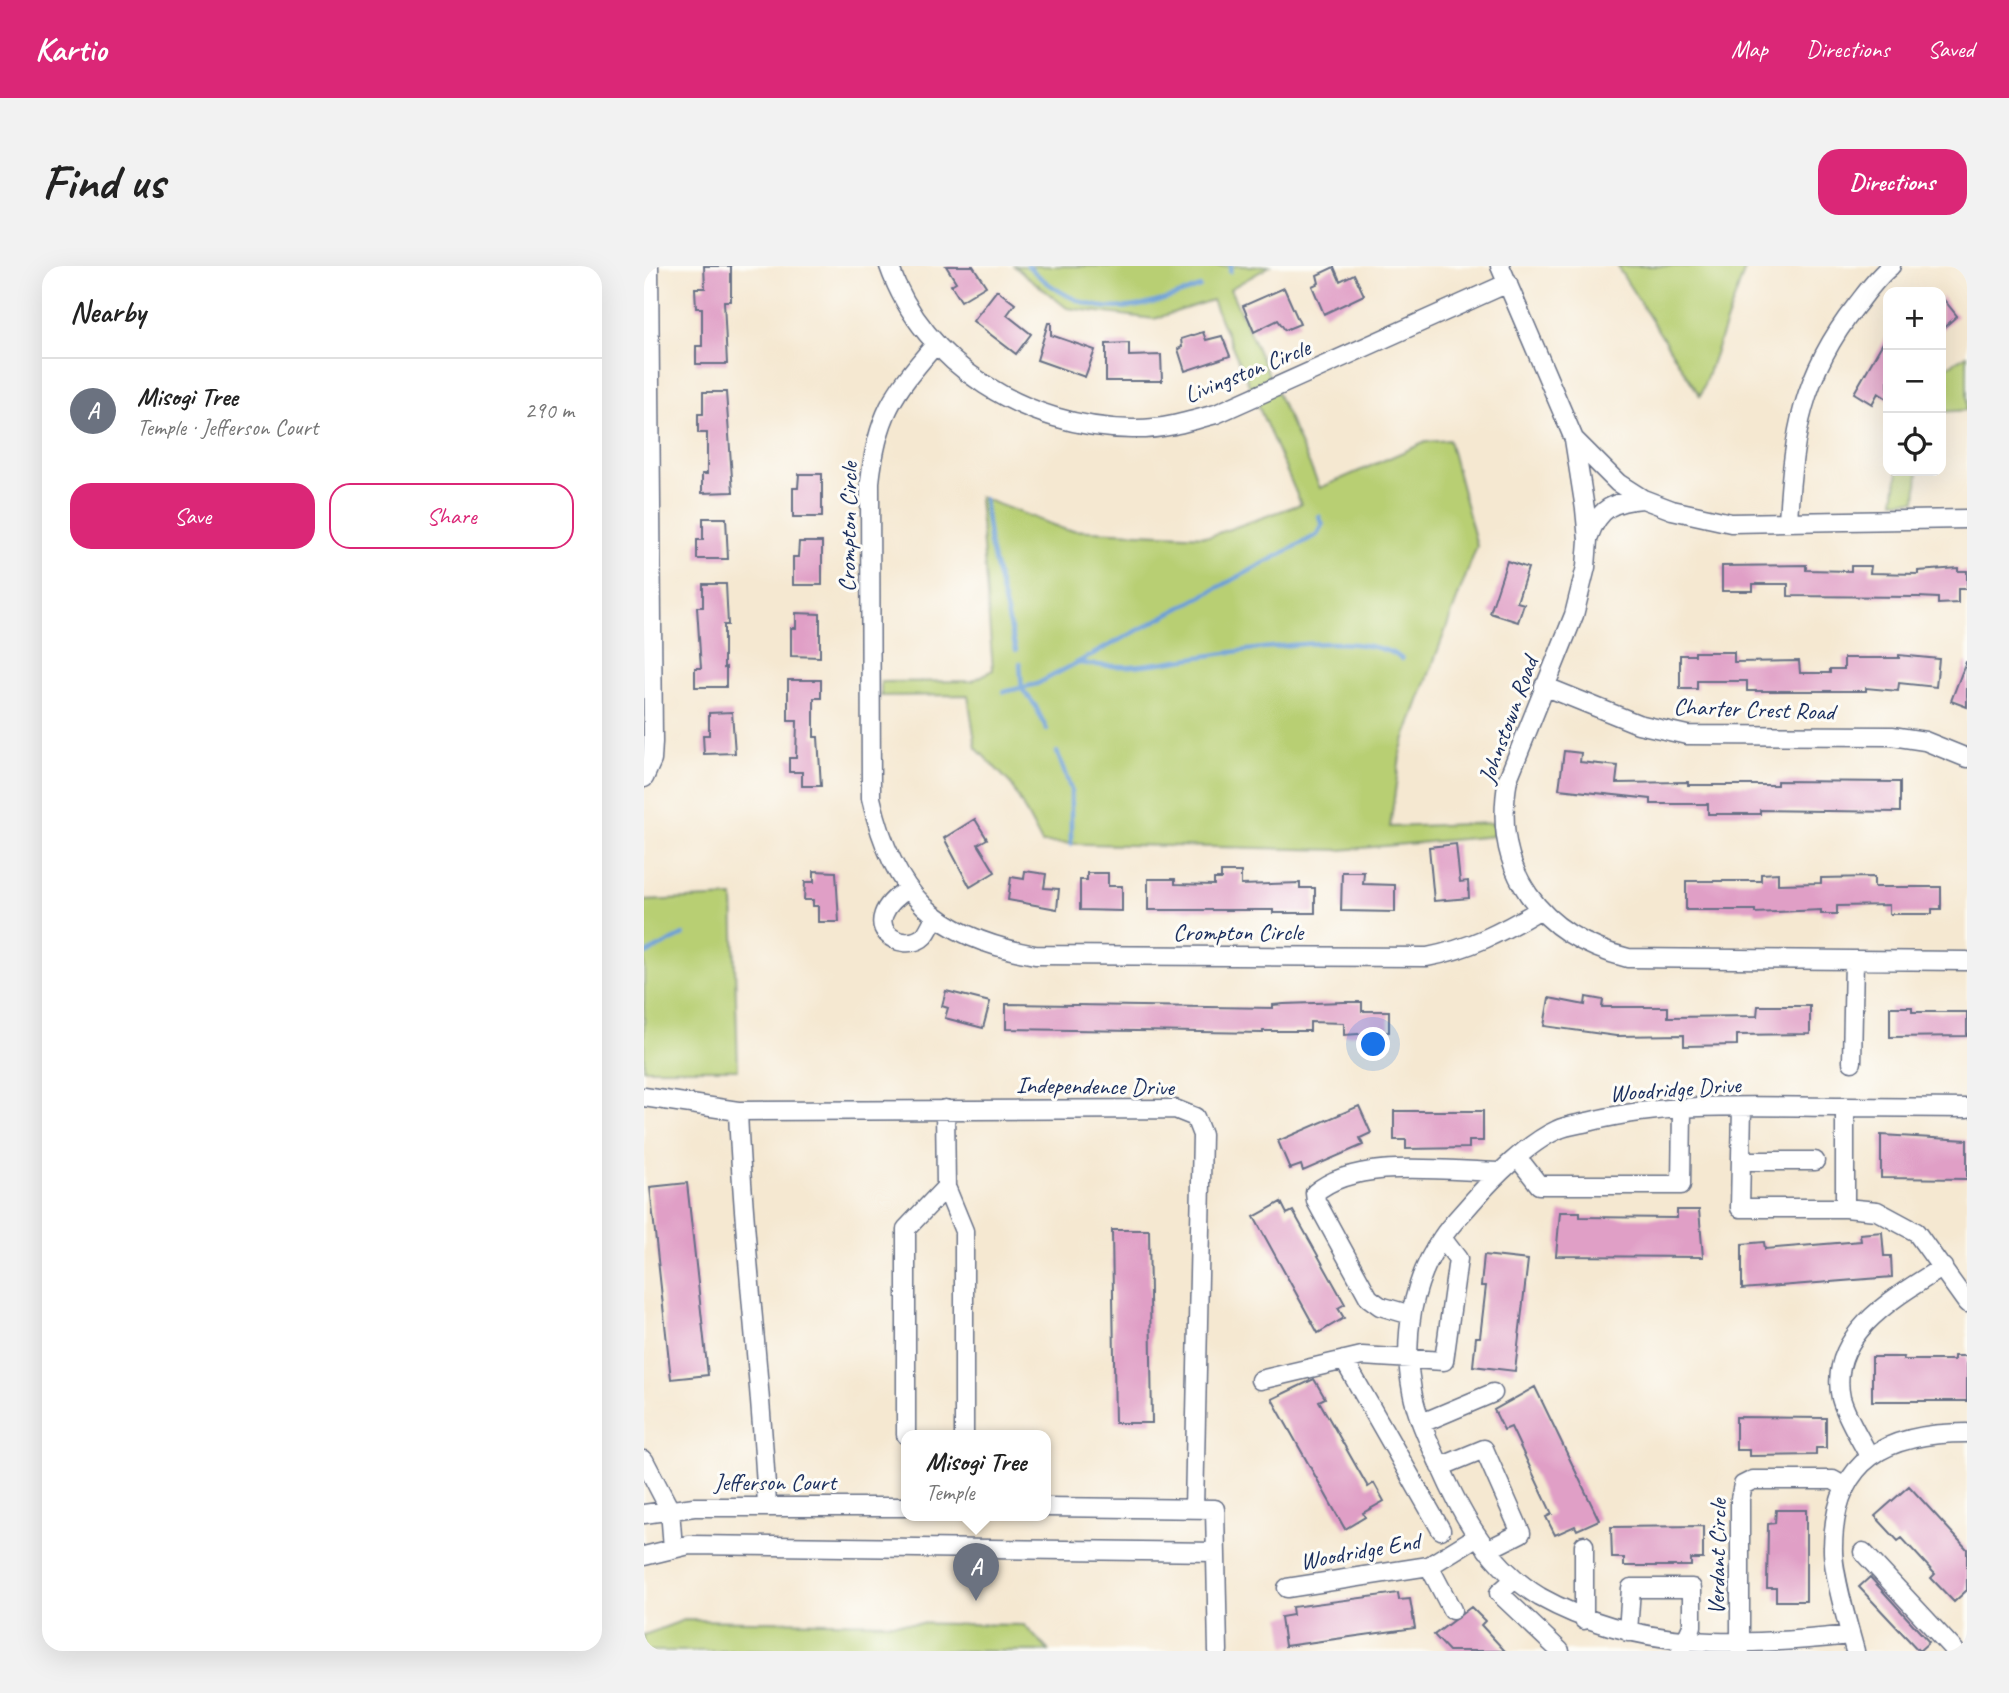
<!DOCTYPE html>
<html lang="en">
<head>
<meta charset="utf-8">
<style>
	:root { --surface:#fff; --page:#f2f2f2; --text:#222; --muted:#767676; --line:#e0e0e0; --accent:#db2777 }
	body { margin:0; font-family:Caveat,sans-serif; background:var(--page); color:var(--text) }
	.controls { position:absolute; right:21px; top:21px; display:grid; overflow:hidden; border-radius:14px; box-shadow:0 7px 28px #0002 }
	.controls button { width:63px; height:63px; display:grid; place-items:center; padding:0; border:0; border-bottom:2px solid var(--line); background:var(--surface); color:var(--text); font:35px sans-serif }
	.you { position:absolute; left:730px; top:779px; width:24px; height:24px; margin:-18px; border:5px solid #fff; border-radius:50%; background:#1a73e8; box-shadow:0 0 0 10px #1a73e833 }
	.badge { display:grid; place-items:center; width:46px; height:46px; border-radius:50%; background:var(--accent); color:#fff; font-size:23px; font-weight:700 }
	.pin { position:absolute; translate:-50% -58px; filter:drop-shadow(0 2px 4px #0008) }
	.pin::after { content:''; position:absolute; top:37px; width:24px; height:21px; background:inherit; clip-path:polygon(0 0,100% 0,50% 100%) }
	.popup { position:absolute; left:257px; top:1164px; width:150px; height:91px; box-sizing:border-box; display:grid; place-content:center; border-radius:14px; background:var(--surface); filter:drop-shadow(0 2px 5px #0005); font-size:23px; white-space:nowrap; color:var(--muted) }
	.popup b { font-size:26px; color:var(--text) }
	.popup::after { content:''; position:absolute; left:50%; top:100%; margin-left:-14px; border:14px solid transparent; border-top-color:var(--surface) }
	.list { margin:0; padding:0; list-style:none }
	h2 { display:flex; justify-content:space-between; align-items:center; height:91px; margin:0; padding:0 28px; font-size:30px }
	h2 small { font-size:23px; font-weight:400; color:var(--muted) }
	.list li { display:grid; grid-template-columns:46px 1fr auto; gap:21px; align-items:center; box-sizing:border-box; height:105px; padding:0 28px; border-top:2px solid var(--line) }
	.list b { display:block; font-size:26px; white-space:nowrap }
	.list p { margin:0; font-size:23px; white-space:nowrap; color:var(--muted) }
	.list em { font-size:23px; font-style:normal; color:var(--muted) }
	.actions { display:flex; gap:14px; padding:21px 28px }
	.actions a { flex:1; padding:16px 0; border:2px solid var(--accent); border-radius:21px; text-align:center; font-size:24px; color:var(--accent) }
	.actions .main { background:var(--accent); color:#fff }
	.icon { flex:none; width:38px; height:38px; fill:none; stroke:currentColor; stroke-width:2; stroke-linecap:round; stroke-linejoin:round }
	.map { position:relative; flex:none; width:1323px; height:1385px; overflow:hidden; border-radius:21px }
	header { display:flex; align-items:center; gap:42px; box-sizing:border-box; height:98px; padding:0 35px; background:var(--accent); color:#fff }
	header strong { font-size:33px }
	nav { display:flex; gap:38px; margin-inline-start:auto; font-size:24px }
	.intro { display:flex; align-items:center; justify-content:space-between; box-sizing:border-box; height:168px; padding:0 42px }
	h1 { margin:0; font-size:49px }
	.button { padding:18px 32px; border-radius:21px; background:var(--accent); color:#fff; font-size:24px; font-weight:700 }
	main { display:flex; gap:42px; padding:0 42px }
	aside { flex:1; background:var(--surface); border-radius:21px; box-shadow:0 7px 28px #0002 }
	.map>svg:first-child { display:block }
	.green { fill:#b8cf73; stroke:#6a7f68; stroke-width:2 }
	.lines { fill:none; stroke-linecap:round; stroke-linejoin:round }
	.stream { stroke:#6a9fd7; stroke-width:4.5 }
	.building { fill:#e09fc6 }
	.minor-casing { stroke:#677086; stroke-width:21 }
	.minor { stroke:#fff; stroke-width:18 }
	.labels { text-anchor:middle; stroke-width:6; stroke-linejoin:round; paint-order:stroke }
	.street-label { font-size:24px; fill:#1b2f5e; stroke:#fdfcf7 }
</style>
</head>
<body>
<header>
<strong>Kartio</strong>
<nav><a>Map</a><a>Directions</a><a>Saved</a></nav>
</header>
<div class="intro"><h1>Find us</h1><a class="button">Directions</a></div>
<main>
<aside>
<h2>Nearby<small></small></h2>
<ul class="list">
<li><span class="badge" style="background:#6b7280">A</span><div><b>Misogi Tree</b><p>Temple · Jefferson Court</p></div><em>290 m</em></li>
</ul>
<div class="actions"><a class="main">Save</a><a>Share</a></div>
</aside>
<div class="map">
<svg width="1323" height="1385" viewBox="0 0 1323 1385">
	<rect width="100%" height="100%" fill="#fdfcf7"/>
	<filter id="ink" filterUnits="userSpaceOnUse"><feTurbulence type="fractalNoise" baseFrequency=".0143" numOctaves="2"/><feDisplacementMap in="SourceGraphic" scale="14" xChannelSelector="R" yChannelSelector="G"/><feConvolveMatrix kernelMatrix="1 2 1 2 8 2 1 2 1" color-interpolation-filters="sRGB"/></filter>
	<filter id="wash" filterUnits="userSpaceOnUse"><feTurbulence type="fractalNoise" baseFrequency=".00686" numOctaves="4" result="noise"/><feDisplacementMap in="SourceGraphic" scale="28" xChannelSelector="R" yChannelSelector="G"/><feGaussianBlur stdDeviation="1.57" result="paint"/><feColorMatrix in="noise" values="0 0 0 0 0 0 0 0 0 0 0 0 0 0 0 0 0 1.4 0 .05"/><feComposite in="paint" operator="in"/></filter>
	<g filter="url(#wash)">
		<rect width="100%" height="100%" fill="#f5e8d1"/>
		<!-- green -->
		<path class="green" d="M 370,0 L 626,0 L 586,23 L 676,222 L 782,176 L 805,174 L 833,280 L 757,483 L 746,561 L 849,557 L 850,570 L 696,584 L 398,577 L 367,518 L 332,482 L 324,429 L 237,430 L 237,416 L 328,415 L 349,404 L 335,231 L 422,264 L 566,270 L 657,238 L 568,34 L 510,53 L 423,42 Z
			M 974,0 L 1102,0 L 1056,130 L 976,5 Z
			M 1323,89 L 1323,144 L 1297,146 L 1297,104 Z
			M 1254,205 L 1274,205 L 1272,234 L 1250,235 Z
			M 89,631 L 94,803 L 0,803 L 0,635 Z
			M 40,1354 L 380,1359 L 405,1385 L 0,1385 L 0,1369 Z"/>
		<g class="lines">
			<!-- stream -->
			<path class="stream" d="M 384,0 C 441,56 487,48 556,21
				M 586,6 L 587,0
				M 340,233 L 346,279 L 372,384
				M 435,397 C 452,399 470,401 488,400 C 549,396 711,355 758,393
				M 376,398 L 378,423 L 391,439 L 403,464
				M 360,426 L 393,418 L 673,269 L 679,259 L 675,250
				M 413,486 L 427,524 L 427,578
				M 0,689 L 39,669"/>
		</g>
		<g id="blocks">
			<!-- building -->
			<path class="building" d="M 60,0 L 87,0 L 87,35 L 80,35 L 83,98 L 52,98 L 52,80 L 58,80 L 58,42 L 52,42 L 51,22 L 61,22 Z
				M 302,0 L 329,0 L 342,20 L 317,35 L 307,19 L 312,16 Z
				M 690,1 L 696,15 L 710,8 L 720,29 L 680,48 L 668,20 L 675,17 L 673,9 Z
				M 640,22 L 656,58 L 641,64 L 634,54 L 610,66 L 599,40 Z
				M 353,24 L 371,38 L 363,49 L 387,68 L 372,88 L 329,55 Z
				M 1297,30 L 1313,50 L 1297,64 Z
				M 404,57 L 407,57 L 407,69 L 451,84 L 441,111 L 393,94 Z
				M 559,66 L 562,74 L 578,70 L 586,90 L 541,105 L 534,83 L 538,81 L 537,73 Z
				M 1244,68 L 1244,133 L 1234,127 L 1228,138 L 1210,127 Z
				M 485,77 L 485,90 L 517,89 L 518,115 L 462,115 L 462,78 Z
				M 59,126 L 82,126 L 89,226 L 58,227 L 58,208 L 63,208 L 63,167 L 54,167 L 54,148 L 59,148 Z
				M 155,208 L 178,208 L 178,251 L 149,251 L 149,222 L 154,222 Z
				M 59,252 L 82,252 L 84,293 L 53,293 L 53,274 L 59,274 Z
				M 155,276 L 178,276 L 178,319 L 149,319 L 149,291 L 154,291 Z
				M 863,295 L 884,302 L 873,336 L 880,338 L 874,356 L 846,347 Z
				M 1162,299 L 1162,304 L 1207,305 L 1207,300 L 1227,300 L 1226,307 L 1274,308 L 1274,305 L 1314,302 L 1314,305 L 1323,305 L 1323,323 L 1314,323 L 1314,337 L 1294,338 L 1294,332 L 1274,331 L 1144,330 L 1144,318 L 1109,318 L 1109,325 L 1078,325 L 1078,300 Z
				M 59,318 L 82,318 L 84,359 L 80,359 L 80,402 L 82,401 L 82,421 L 51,421 L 51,402 L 57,402 L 53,341 L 59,341 Z
				M 152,347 L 176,348 L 176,391 L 147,390 L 147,362 L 152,362 Z
				M 1051,386 L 1090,386 L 1090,396 L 1155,395 L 1156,407 L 1186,407 L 1186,403 L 1200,403 L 1200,392 L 1255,392 L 1255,389 L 1295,393 L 1292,421 L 1255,417 L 1254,425 L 1222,422 L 1222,425 L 1103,425 L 1103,415 L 1053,415 L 1053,423 L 1036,423 L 1036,389 L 1051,389 Z
				M 1322,396 L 1323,396 L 1323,441 L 1307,435 Z
				M 144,414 L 177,414 L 177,432 L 170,432 L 170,471 L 174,471 L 177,520 L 158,520 L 158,506 L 145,506 L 145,492 L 152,492 L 153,455 L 144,455 Z
				M 88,446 L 91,487 L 60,488 L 59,469 L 65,469 L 65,447 Z
				M 920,485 L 937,487 L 936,496 L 974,500 L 972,517 L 1044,516 L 1044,519 L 1133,519 L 1133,515 L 1256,516 L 1256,546 L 1116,544 L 1116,548 L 1064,548 L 1064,538 L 1007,538 L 1007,533 L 915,523 Z
				M 331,553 L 343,573 L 334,578 L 351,606 L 326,621 L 300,572 Z
				M 812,578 L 816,616 L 824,615 L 825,632 L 790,635 L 785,581 Z
				M 170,605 L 192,606 L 195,656 L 174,656 L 174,640 L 169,640 L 169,634 L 160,634 L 161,616 L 170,616 Z
				M 381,605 L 402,608 L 400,622 L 415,623 L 413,643 L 364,634 L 367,611 L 380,613 Z
				M 577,606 L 597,606 L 597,619 L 656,617 L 656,622 L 671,622 L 671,647 L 629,647 L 629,644 L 504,644 L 504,613 L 531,613 L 531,618 L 570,619 L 570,613 L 577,613 Z
				M 698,606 L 720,606 L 719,618 L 751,619 L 751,646 L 697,645 Z
				M 443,607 L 464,607 L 464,620 L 478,620 L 478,645 L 436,644 L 436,614 L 443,614 Z
				M 1134,607 L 1134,618 L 1177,617 L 1177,612 L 1230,611 L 1230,621 L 1297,621 L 1297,643 L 1288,643 L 1288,648 L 1245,648 L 1245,639 L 1193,640 L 1193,648 L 1177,648 L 1177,644 L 1111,647 L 1111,644 L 1042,644 L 1042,615 L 1117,615 L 1117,608 Z
				M 302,725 L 346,736 L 339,762 L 301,752 L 304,742 L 298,740 Z
				M 942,731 L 959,734 L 958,741 L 1024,741 L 1024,751 L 1113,750 L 1114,740 L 1166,740 L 1166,768 L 1093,769 L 1093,779 L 1040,780 L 1040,769 L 972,770 L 900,760 L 905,732 L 941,739 Z
				M 700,736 L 718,736 L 718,745 L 745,745 L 745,766 L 700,769 L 700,757 L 666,756 L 666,765 L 619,765 L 619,767 L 362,763 L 362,738 L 629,742 L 629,739 L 640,738 Z
				M 1246,741 L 1268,741 L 1268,746 L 1323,746 L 1323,770 L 1246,771 Z
				M 715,840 L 727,867 L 716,872 L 719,879 L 659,905 L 657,899 L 646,903 L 634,875 Z
				M 750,845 L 839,845 L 839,875 L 825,875 L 825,882 L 762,883 L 762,874 L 750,874 Z
				M 1237,869 L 1323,874 L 1323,913 L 1237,912 Z
				M 43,917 L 64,1109 L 27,1113 L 6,921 Z
				M 637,936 L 643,948 L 649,945 L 701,1038 L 694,1042 L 700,1052 L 674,1067 L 610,951 Z
				M 1033,944 L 1055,944 L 1059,991 L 912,990 L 916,946 L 936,946 L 936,951 L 1033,952 Z
				M 468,964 L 505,964 L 508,1157 L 471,1157 Z
				M 1238,966 L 1240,990 L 1247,990 L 1248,1011 L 1098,1023 L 1098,978 L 1120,976 L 1121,983 L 1217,975 L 1216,968 Z
				M 840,989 L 884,994 L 871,1105 L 829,1100 L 832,1071 L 836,1071 L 842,1020 L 837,1020 Z
				M 1310,1090 L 1323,1090 L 1323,1135 L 1228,1135 L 1228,1091 L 1260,1091 L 1259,1094 L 1310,1094 Z
				M 670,1113 L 681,1132 L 675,1135 L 724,1221 L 730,1217 L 740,1235 L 719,1247 L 721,1251 L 701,1263 L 628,1133 Z
				M 891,1121 L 955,1254 L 933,1264 L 931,1260 L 911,1269 L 902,1251 L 908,1248 L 867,1161 L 860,1164 L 850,1144 Z
				M 1092,1151 L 1182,1152 L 1182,1182 L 1172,1182 L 1172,1189 L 1105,1190 L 1105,1184 L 1092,1184 Z
				M 1265,1220 L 1323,1283 L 1323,1324 L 1310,1336 L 1287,1312 L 1291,1308 L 1258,1272 L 1254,1275 L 1231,1250 Z
				M 1132,1244 L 1162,1244 L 1162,1335 L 1132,1335 L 1132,1322 L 1123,1322 L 1124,1258 L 1131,1257 Z
				M 1059,1260 L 1059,1293 L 1047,1293 L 1047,1300 L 980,1300 L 980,1292 L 968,1292 L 967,1261 Z
				M 1226,1311 L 1285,1376 L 1275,1385 L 1215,1321 Z
				M 754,1327 L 755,1334 L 766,1333 L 771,1362 L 641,1380 L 637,1351 L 649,1349 L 648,1341 Z
				M 827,1341 L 841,1355 L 837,1359 L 861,1385 L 805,1385 L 790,1369 Z"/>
		</g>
	</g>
	<g filter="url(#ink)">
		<use href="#blocks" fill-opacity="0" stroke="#677086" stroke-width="2"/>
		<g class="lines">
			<defs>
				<path id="minor" d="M 245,0 C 280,100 384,162 488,163 C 517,164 544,156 572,148 L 864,17
					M 856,0 L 930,173 L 974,217 L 999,233 L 1028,244 L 1087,257 L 1323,253
					M 291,79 C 248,128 233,151 226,216 L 227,532 C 249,629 292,671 391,689 L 783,691 C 825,683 858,666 895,644
					M 930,173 L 941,243 L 944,274 L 942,301 L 930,349 L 864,513 C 847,605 896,670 984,692 L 1323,695
					M 1144,256 C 1148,172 1158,108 1212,40 C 1223,26 1233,11 1247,0
					M 945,270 C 955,242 970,235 999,233
					M 900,420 L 994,458 L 1043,469 L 1248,470 L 1281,475 L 1323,492
					M 0,512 L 8,494 L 9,476 L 5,0
					M 264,623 C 207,659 260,691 281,669 C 285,664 288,656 292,650
					M 1208,796 L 1210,694
					M 0,831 L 94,845 L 531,843 L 551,851 L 558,869 L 550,1243
					M 1098,841 L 1096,942 L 1201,942
					M 1201,841 C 1118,841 1029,835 948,855 C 937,858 923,859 913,864 C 884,877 849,912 828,936 C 818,948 806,959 798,972 C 768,1015 758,1073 768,1125 C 773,1152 786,1178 797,1202 C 820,1254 847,1301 896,1331 C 993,1385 1098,1381 1206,1369
					M 1323,842 L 1201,841 L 1201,942 L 1233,945 L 1272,966 L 1323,1037
					M 301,843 L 302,921 L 320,965 L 320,1169
					M 94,845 C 99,977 117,1108 123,1240
					M 874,892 L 895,919 L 1037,919 L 1038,844
					M 1097,895 L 1171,895
					M 767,1049 L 736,1040 L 725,1032 L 672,935 L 671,927 C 712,891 802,905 854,906
					M 700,1094 L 797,1264
					M 616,1114 L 718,1090 L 800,1095 L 814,993 L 798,972
					M 778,1157 L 849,1127
					M 262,1169 L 262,963 L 302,921
					M 1225,1190 C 1216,1172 1202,1151 1197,1132 C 1183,1068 1254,1029 1299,1001
					M 0,1194 L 26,1244 L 29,1282
					M 796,1201 L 840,1183 L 877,1267 L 843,1284
					M 402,1241 L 571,1243 L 574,1385
					M 0,1248 L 50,1241 L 262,1241
					M 940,1279 L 940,1354
					M 1219,1286 L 1311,1385
					M 0,1290 L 45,1279 L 572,1286
					M 785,1300 L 808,1344
					M 870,1314 L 855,1327 L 916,1385
					M 643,1322 L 785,1300 L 832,1271
					M 984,1366 L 987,1322 L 1048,1322 L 1048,1360 L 1037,1385
					M 1096,1385 L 1096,1233 L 1099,1219 L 1109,1214 L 1189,1214 L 1201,1221
					M 1211,1385 C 1204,1359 1188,1306 1189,1281 C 1190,1192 1244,1167 1323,1167"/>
			</defs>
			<!-- minor casing -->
			<use href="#minor" class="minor-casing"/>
			<!-- minor -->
			<use href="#minor" class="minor"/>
		</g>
	</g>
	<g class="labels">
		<!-- street labels -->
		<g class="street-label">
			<text transform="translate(603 105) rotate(-22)" y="8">Livingston Circle</text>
			<text transform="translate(204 261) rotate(-89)" y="8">Crompton Circle</text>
			<text transform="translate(1110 443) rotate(2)" y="8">Charter Crest Road</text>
			<text transform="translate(864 454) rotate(-70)" y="8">Johnstown Road</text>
			<text x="594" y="674">Crompton Circle</text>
			<text transform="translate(451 820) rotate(1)" y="8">Independence Drive</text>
			<text transform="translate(1031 823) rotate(-4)" y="8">Woodridge Drive</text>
			<text x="131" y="1224">Jefferson Court</text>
			<text transform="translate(716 1285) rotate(-10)" y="8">Woodridge End</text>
			<text transform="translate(1073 1291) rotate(-89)" y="8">Verdant Circle</text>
		</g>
	</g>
</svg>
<div class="controls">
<button>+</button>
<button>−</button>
<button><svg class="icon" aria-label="locate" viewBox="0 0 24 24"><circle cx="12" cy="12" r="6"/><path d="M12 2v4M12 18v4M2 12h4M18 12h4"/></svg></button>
</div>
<div class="you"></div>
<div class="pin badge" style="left:332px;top:1335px;background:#6b7280">A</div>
<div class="popup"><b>Misogi Tree</b>Temple</div>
</div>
</main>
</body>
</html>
